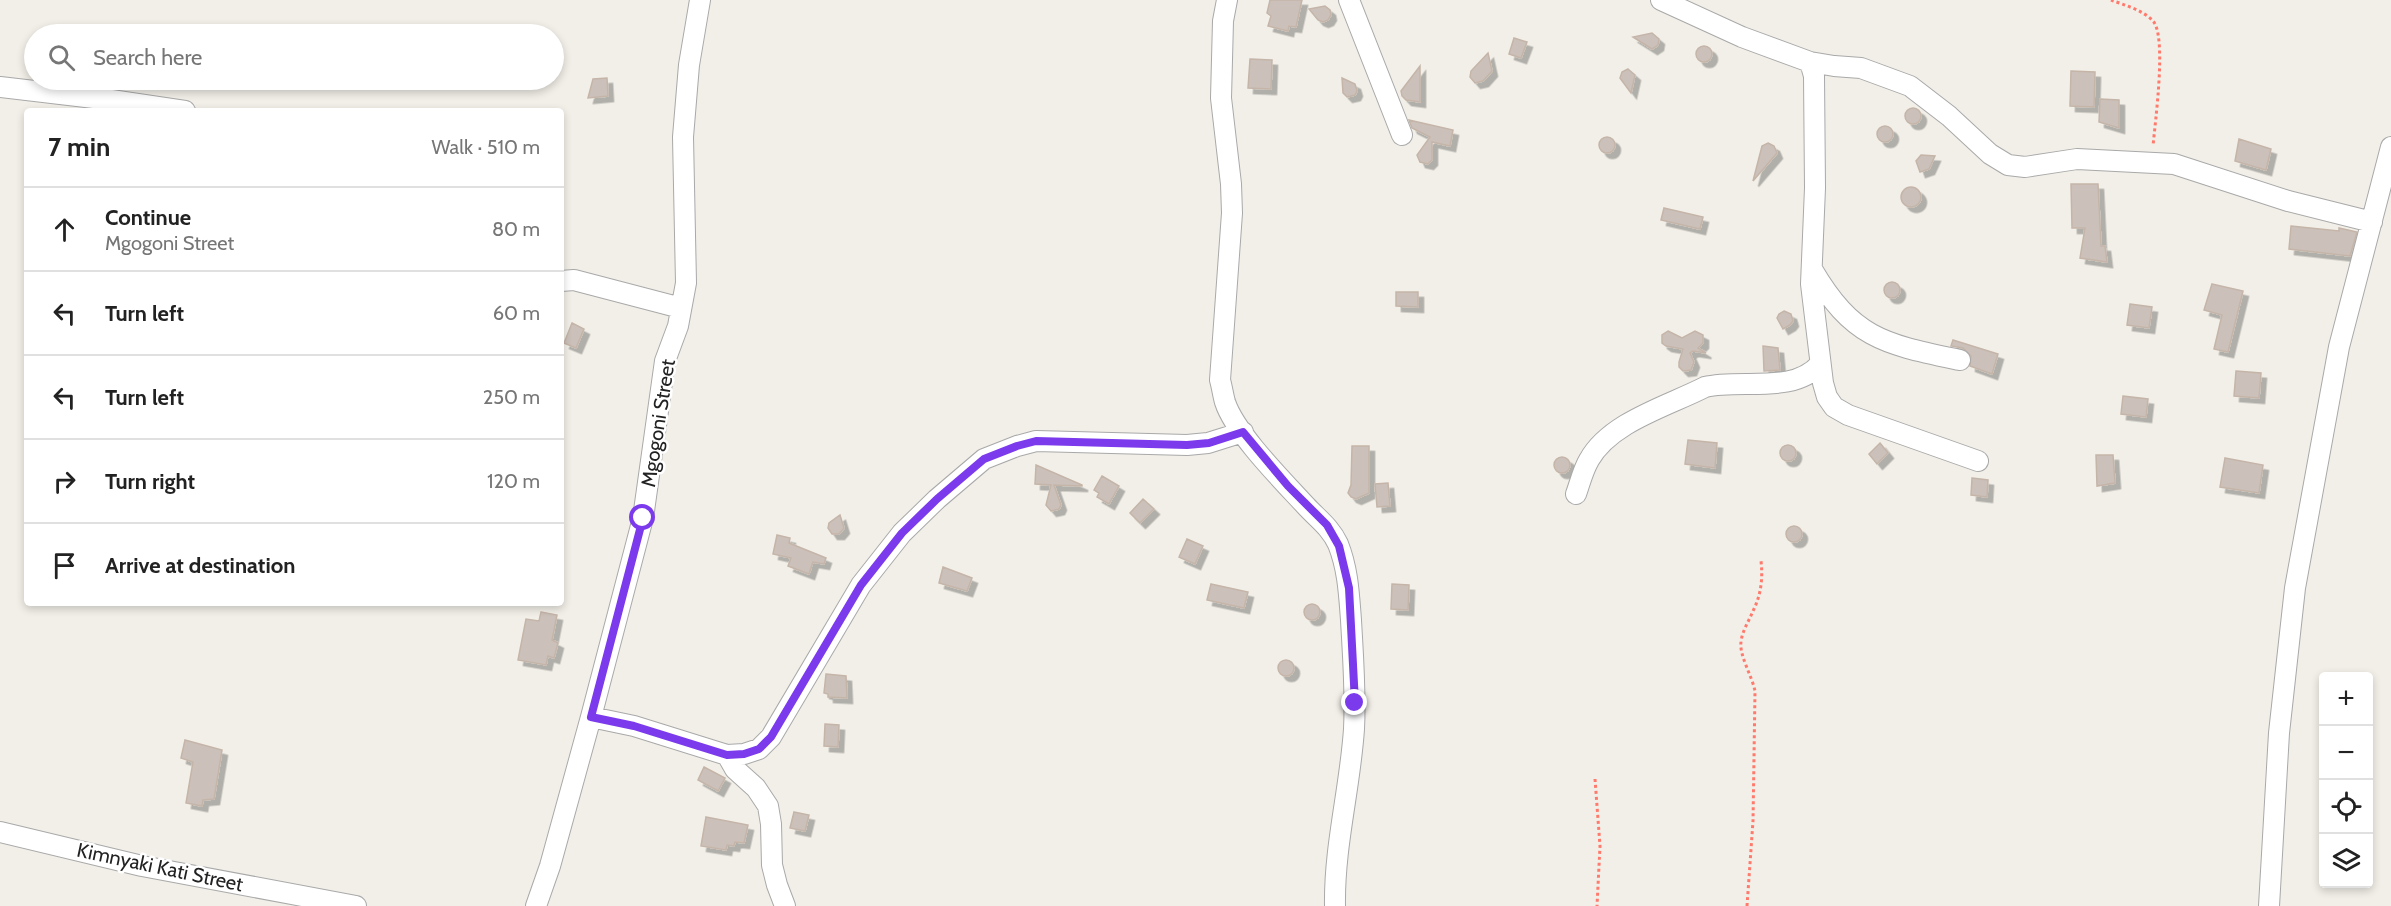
<!DOCTYPE html>
<html lang="en">
<head>
<meta charset="utf-8">
<style>
	:root { --surface:#fff; --page:#f6f6f6; --text:#222; --muted:#767676; --line:#e0e0e0 }
	body { margin:0; font-family:Cabin,sans-serif; background:var(--page); color:var(--text) }
	.controls { position:absolute; right:18px; bottom:18px; display:grid; overflow:hidden; border-radius:6px; box-shadow:0 3px 9px #0003 }
	.controls button { width:54px; height:54px; display:grid; place-items:center; padding:0; border:0; border-bottom:2px solid var(--line); background:var(--surface); color:var(--text); font:30px sans-serif }
	.stop { position:absolute; width:18px; height:18px; margin:-14px; border:4px solid #7c3aed; border-radius:50%; background:#fff }
	.stop.end { background:#7c3aed; border-color:#fff; box-shadow:0 2px 6px #0008 }
	.list { margin:0; padding:0; list-style:none }
	h2 { display:flex; justify-content:space-between; align-items:center; height:78px; margin:0; padding:0 24px; font-size:26px }
	h2 small { font-size:20px; font-weight:400; color:var(--muted) }
	.list li { display:grid; grid-template-columns:39px 1fr auto; gap:18px; align-items:center; box-sizing:border-box; height:84px; padding:0 24px; border-top:2px solid var(--line) }
	.list b { display:block; font-size:22px; white-space:nowrap }
	.list p { margin:0; font-size:20px; white-space:nowrap; color:var(--muted) }
	.list em { font-size:20px; font-style:normal; color:var(--muted) }
	.icon { flex:none; width:33px; height:33px; fill:none; stroke:currentColor; stroke-width:2; stroke-linecap:round; stroke-linejoin:round }
	.map { position:relative; flex:none; width:2391px; height:906px; overflow:hidden }
	.search { position:absolute; background:var(--surface); box-shadow:0 3px 9px #0003; left:24px; top:24px; width:540px; height:66px; display:flex; align-items:center; gap:15px; box-sizing:border-box; padding:0 21px; border-radius:33px; color:var(--muted); font-size:22px }
	.panel { position:absolute; background:var(--surface); box-shadow:0 3px 9px #0003; left:24px; top:108px; width:540px; height:498px; border-radius:6px }
	.map>svg:first-child { display:block }
	.building { fill:#cbc1ba; stroke:#c5b5a9; stroke-width:1.5; filter:url(#shadow) }
	.lines { fill:none; stroke-linecap:round; stroke-linejoin:round }
	.street-casing { stroke:#a9a9a9; stroke-width:22 }
	.path { stroke:#ff7a6c; stroke-width:3; stroke-dasharray:3 3; stroke-linecap:butt }
	.street { stroke:#fff; stroke-width:20 }
	.route { stroke:#7c3aed; stroke-width:8 }
	.labels { text-anchor:middle; stroke-width:5; stroke-linejoin:round; paint-order:stroke }
	.street-label { font-size:20px; fill:#222; stroke:#fff }
</style>
</head>
<body>
<div class="map">
<svg width="2391" height="906" viewBox="0 0 2391 906">
	<defs>
		<filter id="shadow"><feDropShadow dx="5.5" dy="5.5" stdDeviation="0" flood-color="#0004"/></filter>
	</defs>
	<rect width="100%" height="100%" fill="#f2efe8"/>
	<!-- building -->
	<path class="building" d="M 1270,0 L 1302,0 L 1296,27 L 1289,26 L 1288,31 L 1268,26 L 1271,16 L 1267,13 Z
		M 1325,6 L 1330,10 L 1331,15 L 1328,20 L 1323,22 L 1318,20 L 1309,9 Z
		M 1652,33 L 1659,39 L 1658,45 L 1652,49 L 1633,37 Z
		M 1514,38 L 1527,42 L 1521,58 L 1509,54 Z
		M1696 54a8 8 0 1 1 16 0a8 8 0 1 1-16 0Z
		M 1488,53 L 1492,71 L 1483,81 L 1475,83 L 1470,77 L 1471,71 Z
		M 1250,59 L 1272,60 L 1271,89 L 1248,88 Z
		M 1420,66 L 1420,102 L 1406,100 L 1402,96 L 1401,91 Z
		M 1628,69 L 1635,75 L 1631,93 L 1620,78 L 1622,72 Z
		M 2071,71 L 2095,72 L 2094,107 L 2070,106 Z
		M 607,78 L 608,96 L 588,98 L 593,79 Z
		M 1342,78 L 1355,84 L 1357,91 L 1355,95 L 1347,97 L 1343,93 Z
		M 2100,99 L 2119,100 L 2119,128 L 2099,122 Z
		M1905 116a8 8 0 1 1 16 0a8 8 0 1 1-16 0Z
		M 1409,120 L 1453,130 L 1450,146 L 1432,142 L 1432,160 L 1428,164 L 1420,162 L 1417,155 L 1430,137 L 1412,128 Z
		M1877 134a8 8 0 1 1 16 0a8 8 0 1 1-16 0Z
		M1599 145a8 8 0 1 1 16 0a8 8 0 1 1-16 0Z
		M 2239,139 L 2271,149 L 2266,170 L 2235,161 Z
		M 1768,143 L 1774,146 L 1777,153 L 1753,181 L 1762,146 Z
		M 1921,155 L 1935,156 L 1929,169 L 1920,172 L 1916,161 Z
		M 2071,184 L 2098,184 L 2101,246 L 2105,246 L 2107,262 L 2080,258 L 2085,228 L 2072,228 Z
		M1901 197a10 10 0 1 1 20 0a10 10 0 1 1-20 0Z
		M 1664,208 L 1703,217 L 1700,229 L 1661,220 Z
		M 2291,226 L 2339,231 L 2339,228 L 2357,232 L 2350,256 L 2289,249 Z
		M1884 290a8 8 0 1 1 16 0a8 8 0 1 1-16 0Z
		M 2212,284 L 2243,291 L 2228,352 L 2214,349 L 2222,315 L 2204,310 Z
		M 1396,292 L 1418,292 L 1418,307 L 1396,306 Z
		M 2130,304 L 2152,307 L 2149,328 L 2127,325 Z
		M 1784,311 L 1791,314 L 1793,321 L 1790,325 L 1783,329 L 1777,318 L 1779,314 Z
		M 572,323 L 584,329 L 576,348 L 564,343 Z
		M 1668,331 L 1682,338 L 1695,331 L 1703,335 L 1703,343 L 1698,348 L 1706,353 L 1693,351 L 1690,353 L 1694,362 L 1691,370 L 1683,371 L 1679,367 L 1679,362 L 1683,349 L 1666,346 L 1662,343 L 1662,335 Z
		M 1953,340 L 1998,354 L 1992,374 L 1970,366 L 1971,356 L 1963,348 L 1951,346 Z
		M 1763,346 L 1778,348 L 1780,370 L 1764,371 Z
		M 2236,371 L 2261,373 L 2259,398 L 2234,396 Z
		M 2123,396 L 2148,399 L 2146,417 L 2121,414 Z
		M 1688,440 L 1717,443 L 1715,468 L 1685,464 Z
		M 1880,443 L 1888,453 L 1877,464 L 1869,454 Z
		M1780 453a8 8 0 1 1 16 0a8 8 0 1 1-16 0Z
		M 1352,446 L 1369,446 L 1369,493 L 1356,499 L 1351,497 L 1348,493 L 1351,485 Z
		M 2096,455 L 2113,455 L 2115,483 L 2097,486 Z
		M1554 465a8 8 0 1 1 16 0a8 8 0 1 1-16 0Z
		M 2225,458 L 2263,465 L 2259,493 L 2220,487 Z
		M 1036,465 L 1082,485 L 1082,486 L 1054,485 L 1061,505 L 1059,509 L 1051,511 L 1046,505 L 1051,485 L 1035,484 Z
		M 1102,476 L 1119,486 L 1109,504 L 1097,497 L 1099,493 L 1094,490 Z
		M 1972,478 L 1988,480 L 1987,497 L 1971,495 Z
		M 1388,483 L 1390,506 L 1377,507 L 1375,484 Z
		M 1143,499 L 1154,509 L 1140,523 L 1130,513 Z
		M 840,515 L 844,528 L 839,534 L 832,534 L 828,528 L 829,523 Z
		M1786 534a8 8 0 1 1 16 0a8 8 0 1 1-16 0Z
		M 777,535 L 790,538 L 789,543 L 826,558 L 824,564 L 813,562 L 809,574 L 788,566 L 791,558 L 773,554 Z
		M 1187,539 L 1203,546 L 1195,564 L 1179,557 Z
		M 943,567 L 972,578 L 967,591 L 939,583 Z
		M 1211,584 L 1248,592 L 1244,608 L 1207,600 Z
		M 1392,584 L 1409,585 L 1408,610 L 1391,609 Z
		M1304 612a8 8 0 1 1 16 0a8 8 0 1 1-16 0Z
		M 541,612 L 557,615 L 552,640 L 558,643 L 554,658 L 548,656 L 546,665 L 518,660 L 526,619 L 539,621 Z
		M1278 668a8 8 0 1 1 16 0a8 8 0 1 1-16 0Z
		M 826,674 L 846,676 L 847,698 L 828,697 L 828,694 L 824,693 Z
		M 825,724 L 839,725 L 838,747 L 824,746 Z
		M 185,740 L 222,750 L 214,799 L 203,800 L 202,806 L 186,803 L 193,762 L 181,758 Z
		M 704,767 L 725,778 L 718,791 L 698,780 Z
		M 794,812 L 809,815 L 805,831 L 790,828 Z
		M 706,817 L 748,825 L 744,843 L 735,842 L 734,846 L 727,845 L 726,850 L 701,846 Z"/>
	<g class="lines">
		<defs>
			<path id="street" d="M 1227,0 L 1223,21 L 1221,98 L 1231,184 L 1232,213 L 1220,380 C 1222,387 1223,395 1225,402 C 1235,433 1283,481 1306,506 C 1318,519 1330,527 1338,544 C 1348,569 1349,594 1351,620 C 1353,657 1356,693 1354,729 C 1350,789 1334,846 1335,906
				M 1349,0 L 1402,135
				M 1661,0 L 1742,37 L 1810,62 L 1834,66 L 1861,68 L 1910,86 L 1949,116 L 1990,154 L 2008,165 L 2025,167 L 2077,159 L 2174,164 L 2288,201 L 2372,222
				M 1810,62 L 1814,76 L 1815,188 L 1811,284 L 1823,383 L 1827,397 L 1834,407 L 1848,415 L 1978,461
				M 0,87 L 111,100 L 185,111
				M 1812,269 C 1853,339 1884,344 1960,360
				M 561,281 L 574,280 L 681,308
				M 1576,494 C 1580,483 1583,470 1589,460 C 1610,422 1668,406 1705,387 C 1741,378 1793,395 1820,364
				M 591,717 L 634,726 L 727,755 L 744,754 L 759,749 L 771,737 L 861,585 L 902,533 L 937,499 L 984,459 L 1017,446 L 1036,441 L 1187,445 L 1208,443 L 1243,432
				M 727,755 L 735,769 L 756,788 L 768,806 L 771,824 L 772,865 L 777,885 L 785,906
				M 0,832 L 142,866 L 356,906
				M 536,906 L 550,866 L 591,717 L 643,518 L 665,361 L 678,326 L 686,283 L 683,137 L 689,65 L 700,0
				M 2269,906 L 2279,733 L 2295,588 L 2339,347 L 2391,147"/>
		</defs>
		<!-- street casing -->
		<use href="#street" class="street-casing"/>
		<!-- path -->
		<path class="path" d="M 2111,0 C 2124,5 2143,10 2153,21 C 2167,36 2155,123 2153,146
			M 1595,779 L 1600,846 L 1597,906
			M 1747,906 L 1753,821 L 1755,691 C 1752,676 1739,655 1741,642 C 1742,631 1749,621 1753,611 C 1761,595 1763,579 1761,561"/>
		<!-- street -->
		<use href="#street" class="street"/>
	</g>
	<g class="lines">
		<!-- route -->
		<path class="route" d="M 643,518 L 591,717 L 634,726 L 727,755 L 744,754 L 759,749 L 771,737 L 861,585 L 902,533 L 937,499 L 984,459 L 1017,446 L 1036,441 L 1187,445 L 1209,443 L 1243,432 L 1288,486 L 1327,525 L 1339,546 L 1349,588 L 1355,703"/>
	</g>
	<g class="labels">
		<!-- street labels -->
		<g class="street-label">
			<text transform="translate(658 423) rotate(-81)" y="7">Mgogoni Street</text>
			<text transform="translate(160 867) rotate(12)" y="7">Kimnyaki Kati Street</text>
		</g>
	</g>
</svg>
<div class="controls">
<button>+</button>
<button>−</button>
<button><svg class="icon" aria-label="locate" viewBox="0 0 24 24"><circle cx="12" cy="12" r="6"/><path d="M12 2v4M12 18v4M2 12h4M18 12h4"/></svg></button>
<button><svg class="icon" aria-label="layers" viewBox="0 0 24 24"><path d="M12 4l9 5-9 5-9-5zM3 14l9 5 9-5"/></svg></button>
</div>
<div class="stop" style="left:643px;top:518px"></div>
<div class="stop end" style="left:1355px;top:703px"></div>
<div class="search"><svg class="icon" aria-label="search" viewBox="0 0 24 24"><circle cx="10" cy="10" r="6"/><path d="M15 15l6 6"/></svg>Search here</div>
<section class="panel">
<h2>7 min<small>Walk · 510 m</small></h2>
<ul class="list">
<li><svg class="icon" aria-label="ahead" viewBox="0 0 24 24"><path d="M12 20V5M6 11l6-6 6 6"/></svg><div><b>Continue</b><p>Mgogoni Street</p></div><em>80 m</em></li>
<li><svg class="icon" aria-label="left" viewBox="0 0 24 24"><path d="M17 20v-9H6M10 6l-5 5 5 5"/></svg><div><b>Turn left</b></div><em>60 m</em></li>
<li><svg class="icon" aria-label="left" viewBox="0 0 24 24"><path d="M17 20v-9H6M10 6l-5 5 5 5"/></svg><div><b>Turn left</b></div><em>250 m</em></li>
<li><svg class="icon" aria-label="right" viewBox="0 0 24 24"><path d="M7 20v-9h11M14 6l5 5-5 5"/></svg><div><b>Turn right</b></div><em>120 m</em></li>
<li><svg class="icon" aria-label="arrive" viewBox="0 0 24 24"><path d="M6 21V4h12l-3 4 3 4H6"/></svg><div><b>Arrive at destination</b></div></li>
</ul>
</section>
</div>
</body>
</html>
